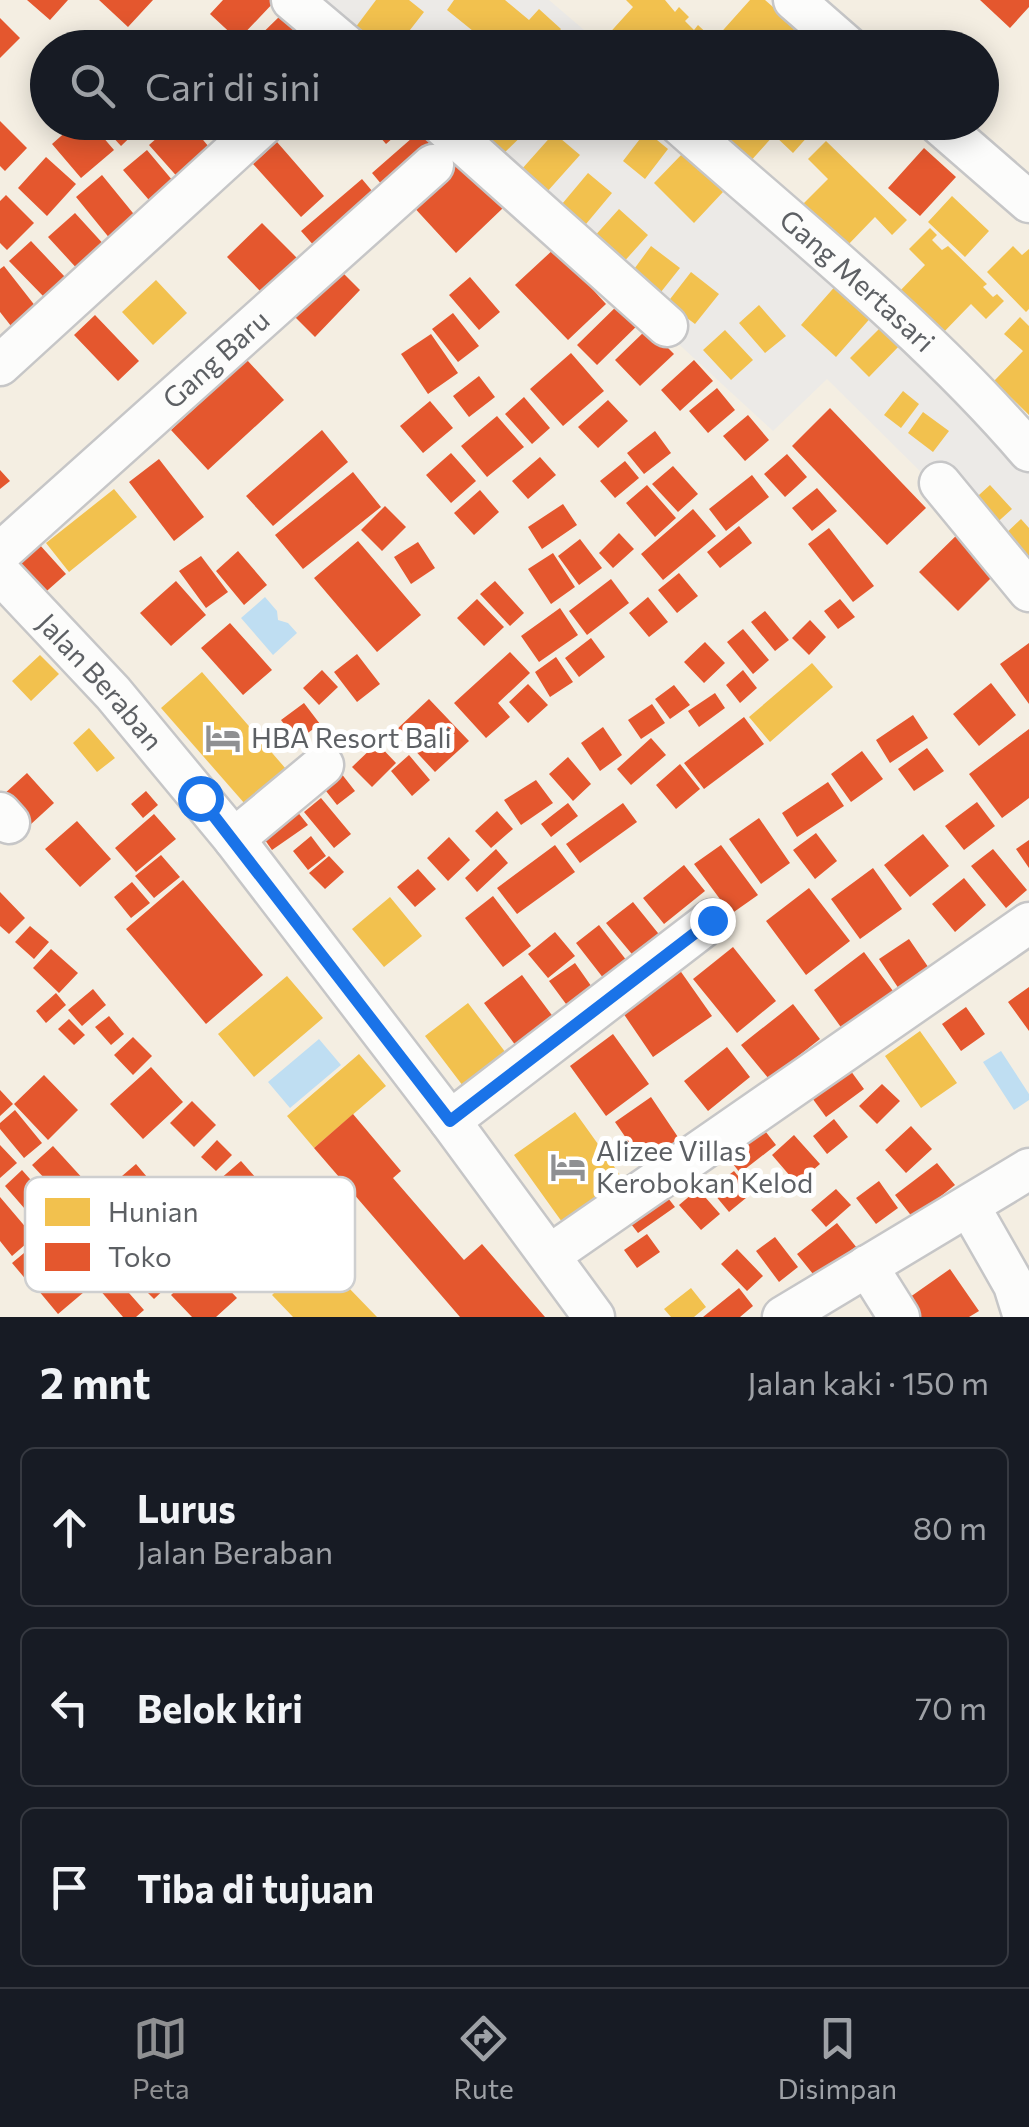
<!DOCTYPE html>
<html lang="id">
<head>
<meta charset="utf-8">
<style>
	:root { --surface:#171b24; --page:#242831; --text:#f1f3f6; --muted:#9ea1a6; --line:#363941; --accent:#8f9092 }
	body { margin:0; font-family:Commissioner,sans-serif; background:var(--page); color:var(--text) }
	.stop { position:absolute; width:30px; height:30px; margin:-22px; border:8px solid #1a73e8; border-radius:50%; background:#fff }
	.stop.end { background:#1a73e8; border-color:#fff; box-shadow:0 2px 10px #0008 }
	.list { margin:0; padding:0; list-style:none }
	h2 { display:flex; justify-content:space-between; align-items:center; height:130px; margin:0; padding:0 40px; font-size:42px }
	h2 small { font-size:32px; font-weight:400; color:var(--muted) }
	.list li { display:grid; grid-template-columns:65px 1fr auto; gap:30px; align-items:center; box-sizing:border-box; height:160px; margin:0 20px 20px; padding:0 20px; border:2px solid var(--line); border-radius:15px }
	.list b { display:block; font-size:38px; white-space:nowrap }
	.list p { margin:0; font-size:32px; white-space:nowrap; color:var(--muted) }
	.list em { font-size:32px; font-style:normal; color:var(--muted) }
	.icon { flex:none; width:55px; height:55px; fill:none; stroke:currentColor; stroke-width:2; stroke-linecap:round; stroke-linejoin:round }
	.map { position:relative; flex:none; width:1029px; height:1317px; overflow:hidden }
	.search { position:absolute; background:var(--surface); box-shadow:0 5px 25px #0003; left:30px; right:30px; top:30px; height:110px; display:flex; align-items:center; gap:25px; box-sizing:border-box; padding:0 35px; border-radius:55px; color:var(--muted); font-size:38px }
	.sheet { height:670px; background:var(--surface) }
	nav { display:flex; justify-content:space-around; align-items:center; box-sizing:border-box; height:140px; border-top:2px solid var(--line); background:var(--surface); font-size:28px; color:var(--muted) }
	nav a { display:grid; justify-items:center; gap:5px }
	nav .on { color:var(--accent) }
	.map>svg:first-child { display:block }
	.commercial { fill:#f4eee2 }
	.water { fill:#bfdef2 }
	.homes { fill:#f2c14e }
	.shops { fill:#e4572e }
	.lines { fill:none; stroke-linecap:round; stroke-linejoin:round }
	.minor-casing { stroke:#c6c6c7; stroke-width:45 }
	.minor { stroke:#fcfcfb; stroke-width:40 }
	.route { stroke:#1a73e8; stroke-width:12 }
	.labels { text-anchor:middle; stroke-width:10; stroke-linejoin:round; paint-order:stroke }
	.street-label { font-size:28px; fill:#5d6064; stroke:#fff }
	.poi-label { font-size:28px; fill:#5d6064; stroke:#fff; text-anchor:start }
	.key { fill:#fff; stroke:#cecfd0; stroke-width:2.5 }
	.key-label { font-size:28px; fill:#5d6064 }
</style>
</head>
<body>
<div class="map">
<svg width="1029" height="1317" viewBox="0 0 1029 1317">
	<rect width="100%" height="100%" fill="#eceae7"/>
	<!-- commercial -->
	<path class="commercial" d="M 0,0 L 284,0 L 340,47 L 48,48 L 48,122 L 429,123 L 620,290 L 773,431 L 827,379 L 934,485 L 1029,600 L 1029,1317 L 0,1317 Z
		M 549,0 L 787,0 L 843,47 L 604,47 Z
		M 828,0 L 1029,0 L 1029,186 L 961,123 L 982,122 L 982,48 L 880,47 Z
		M 689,123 L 933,123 L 1029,208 L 1029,442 Z"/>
	<!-- water -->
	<path class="water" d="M 265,597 L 277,611 L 278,620 L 288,623 L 297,633 L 273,655 L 241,618 Z
		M 319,1039 L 341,1065 L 290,1108 L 268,1082 Z
		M 1001,1051 L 1029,1094 L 1029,1100 L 1014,1110 L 983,1062 Z"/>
	<!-- homes -->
	<path class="homes" d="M 376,0 L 409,0 L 424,12 L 396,48 L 381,48 L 355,28 Z
		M 454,0 L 505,0 L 529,20 L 539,9 L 561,29 L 547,48 L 494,48 L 447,10 Z
		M 626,0 L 665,0 L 675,12 L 679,7 L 689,17 L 685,21 L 694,30 L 698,25 L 715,41 L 709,48 L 615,48 L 605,38 L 633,7 Z
		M 750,0 L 765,0 L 796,27 L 778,48 L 726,48 L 716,38 Z
		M 446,34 L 462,48 L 434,48 Z
		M 476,122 L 536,122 L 501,156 L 472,126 Z
		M 701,122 L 797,122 L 810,134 L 793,153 L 774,135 L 748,164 Z
		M 646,131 L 668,149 L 645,179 L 623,161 Z
		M 554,133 L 580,155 L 546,193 L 521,170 Z
		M 826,141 L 907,220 L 892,235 L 875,217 L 844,249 L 800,207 L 828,179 L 808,159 Z
		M 683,153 L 723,192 L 694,223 L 654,183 Z
		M 588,173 L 612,193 L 581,230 L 557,210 Z
		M 952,196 L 989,231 L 965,257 L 928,222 Z
		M 619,209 L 648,235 L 621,265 L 592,239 Z
		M 930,228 L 937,235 L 932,240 L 942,250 L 948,246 L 987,284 L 983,287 L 993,297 L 997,294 L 1004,301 L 986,319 L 971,304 L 939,337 L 896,295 L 925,265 L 909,249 Z
		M 651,246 L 680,268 L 657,297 L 629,276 Z
		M 1013,246 L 1022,255 L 1029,249 L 1029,309 L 1026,312 L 987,272 Z
		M 691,272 L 719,294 L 695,324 L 667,303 Z
		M 156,280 L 187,313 L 153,345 L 122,312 Z
		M 838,283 L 874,314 L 836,357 L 801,325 Z
		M 759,305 L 786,336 L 765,353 L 739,323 Z
		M 1020,317 L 1029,326 L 1029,415 L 994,381 L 1023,351 L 1004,334 Z
		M 884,324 L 903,342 L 869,377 L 850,358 Z
		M 725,330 L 753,360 L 731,380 L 703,350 Z
		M 903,391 L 919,404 L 901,428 L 884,415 Z
		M 923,412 L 949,431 L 933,452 L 908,433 Z
		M 990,485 L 1012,509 L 991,528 L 969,504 Z
		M 114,489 L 137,517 L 69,572 L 46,543 Z
		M 1021,519 L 1029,528 L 1029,561 L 1000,539 Z
		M 40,655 L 59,674 L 31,701 L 12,681 Z
		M 812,663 L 833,687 L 770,742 L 749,717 Z
		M 202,672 L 286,769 L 245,804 L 161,708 Z
		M 89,728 L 115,758 L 97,772 L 73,743 Z
		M 390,897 L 422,936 L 384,967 L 352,929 Z
		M 287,976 L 323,1018 L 254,1077 L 218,1034 Z
		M 468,1003 L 506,1053 L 463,1086 L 425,1036 Z
		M 920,1031 L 957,1083 L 921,1108 L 885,1056 Z
		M 359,1054 L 386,1086 L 314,1148 L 287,1116 Z
		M 575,1112 L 623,1179 L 562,1222 L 514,1155 Z
		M 315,1253 L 377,1317 L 293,1317 L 272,1295 Z
		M 691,1288 L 706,1307 L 694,1317 L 671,1317 L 664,1309 Z"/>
	<!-- shops -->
	<path class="shops" d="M 27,0 L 68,0 L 50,20 Z
		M 99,0 L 153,0 L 128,27 Z
		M 223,0 L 276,0 L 238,40 L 210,14 Z
		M 980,0 L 1029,0 L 1029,7 L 1010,28 Z
		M 281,15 L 312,48 L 247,48 Z
		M 0,18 L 20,38 L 0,58 Z
		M 0,121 L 27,148 L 5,171 L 0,166 Z
		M 77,122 L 90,122 L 114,150 L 81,178 L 52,144 Z
		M 99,122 L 146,122 L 121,146 Z
		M 175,122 L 188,122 L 214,153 L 181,181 L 149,145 Z
		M 207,122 L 242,122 L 226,144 Z
		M 367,122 L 411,122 L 386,144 Z
		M 428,124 L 450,149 L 393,198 L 372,173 Z
		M 277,142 L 324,196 L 301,217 L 253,164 Z
		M 924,148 L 956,177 L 920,216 L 888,188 Z
		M 147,150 L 178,187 L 155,207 L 123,170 Z
		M 46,157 L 76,184 L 47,216 L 18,188 Z
		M 457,159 L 503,208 L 456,253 L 410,203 Z
		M 102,175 L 137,218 L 111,240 L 76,197 Z
		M 362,179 L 383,204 L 323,256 L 301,231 Z
		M 6,195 L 34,223 L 7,250 L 0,243 L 0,201 Z
		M 75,213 L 107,248 L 81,273 L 48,237 Z
		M 262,223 L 298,259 L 262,293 L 227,257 Z
		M 31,241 L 65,277 L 44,297 L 9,261 Z
		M 555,248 L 606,304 L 568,340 L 515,285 Z
		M 4,266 L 36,307 L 11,326 L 0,312 L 0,269 Z
		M 338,268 L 360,290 L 315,337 L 293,315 Z
		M 470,277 L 500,312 L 479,330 L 449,295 Z
		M 626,297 L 646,317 L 597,365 L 577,345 Z
		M 453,313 L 479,346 L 458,362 L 432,329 Z
		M 95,315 L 139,361 L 118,381 L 74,335 Z
		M 648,328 L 674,354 L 640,386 L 615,360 Z
		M 431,334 L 458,373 L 428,394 L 401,354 Z
		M 571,353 L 604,391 L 563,426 L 530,389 Z
		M 247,360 L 284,400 L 208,470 L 171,430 Z
		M 694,360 L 713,381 L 680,411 L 661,390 Z
		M 479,376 L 495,397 L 469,417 L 453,396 Z
		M 717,388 L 735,410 L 708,433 L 689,411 Z
		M 524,397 L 550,428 L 532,444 L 505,414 Z
		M 608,400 L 628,421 L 598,448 L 578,427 Z
		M 430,401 L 453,428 L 423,453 L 400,426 Z
		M 830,408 L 926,508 L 887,545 L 792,446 Z
		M 748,415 L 769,440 L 745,461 L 723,436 Z
		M 497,416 L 524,447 L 487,477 L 461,446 Z
		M 322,430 L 348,462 L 273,526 L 246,496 Z
		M 655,431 L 671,453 L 644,474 L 627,453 Z
		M 451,453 L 476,481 L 451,503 L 426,475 Z
		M 787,454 L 807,477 L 785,497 L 764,474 Z
		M 540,457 L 556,475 L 528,499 L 512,481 Z
		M 159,459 L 204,517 L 174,541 L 129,482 Z
		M 625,461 L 639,478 L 615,498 L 600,481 Z
		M 673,466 L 698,494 L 678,512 L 652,484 Z
		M 0,470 L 10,481 L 0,489 Z
		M 353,472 L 381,507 L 303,569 L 275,535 Z
		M 752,475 L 769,497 L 726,531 L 709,509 Z
		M 647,485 L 676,518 L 655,537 L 626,503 Z
		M 817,488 L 837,511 L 812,531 L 792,508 Z
		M 480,490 L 499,512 L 474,535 L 454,513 Z
		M 563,504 L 577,525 L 542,549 L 528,527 Z
		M 385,506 L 406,527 L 382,551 L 361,530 Z
		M 693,509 L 716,536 L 663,580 L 641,554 Z
		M 739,526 L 752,543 L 720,568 L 707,552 Z
		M 829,528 L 874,586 L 853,602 L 808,544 Z
		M 964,528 L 1003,566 L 958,611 L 919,572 Z
		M 619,533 L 634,549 L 613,568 L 599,553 Z
		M 30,534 L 66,574 L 40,597 L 10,564 Z
		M 580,539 L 602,568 L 579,585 L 558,556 Z
		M 358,541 L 421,615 L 377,652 L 314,578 Z
		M 418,542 L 435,568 L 411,584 L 394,557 Z
		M 238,551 L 267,585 L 244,605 L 216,571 Z
		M 553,553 L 575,587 L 551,604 L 528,569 Z
		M 201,556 L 228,592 L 206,608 L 179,571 Z
		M 679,573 L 698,596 L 677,613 L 658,590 Z
		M 611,579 L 629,603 L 587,635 L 569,611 Z
		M 176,581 L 206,615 L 171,646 L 140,613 Z
		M 495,581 L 524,613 L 510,626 L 480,594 Z
		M 648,597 L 668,622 L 649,637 L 629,613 Z
		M 477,599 L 504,627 L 484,646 L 457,618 Z
		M 840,599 L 855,617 L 838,629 L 824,611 Z
		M 560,608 L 578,635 L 539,662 L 521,636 Z
		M 765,611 L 789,640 L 775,651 L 751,622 Z
		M 810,620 L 826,637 L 809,655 L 792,638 Z
		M 230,623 L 272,670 L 243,695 L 201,648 Z
		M 743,629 L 769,660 L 753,674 L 727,642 Z
		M 591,638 L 605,657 L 579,677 L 565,658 Z
		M 705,642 L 725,663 L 704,683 L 684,662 Z
		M 1029,643 L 1029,704 L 1000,664 Z
		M 510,652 L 530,673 L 498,703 L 510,717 L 486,738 L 454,703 Z
		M 357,654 L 380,684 L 357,702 L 334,672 Z
		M 556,657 L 573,682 L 550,697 L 535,672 Z
		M 322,670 L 338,687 L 319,705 L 303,688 Z
		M 743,670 L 757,688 L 740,703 L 726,685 Z
		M 991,683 L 1016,715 L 979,746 L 953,714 Z
		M 528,684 L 548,705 L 528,723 L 509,702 Z
		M 674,685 L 690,705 L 670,719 L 655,699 Z
		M 715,693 L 725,708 L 699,727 L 688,711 Z
		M 429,699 L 469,741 L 435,772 L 396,730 Z
		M 304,703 L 320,724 L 297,741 L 281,720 Z
		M 652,704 L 665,723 L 641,739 L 628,720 Z
		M 913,715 L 928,738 L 890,763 L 876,740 Z
		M 744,717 L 764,744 L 704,789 L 684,763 Z
		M 603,727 L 622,755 L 600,771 L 581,743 Z
		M 1029,729 L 1029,798 L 1002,818 L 969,774 Z
		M 651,738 L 666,755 L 631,785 L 617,769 Z
		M 377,743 L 396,763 L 372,787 L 352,767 Z
		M 927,748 L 944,771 L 914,791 L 898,769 Z
		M 862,751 L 883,779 L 851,802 L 831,774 Z
		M 409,755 L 430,780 L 412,796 L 391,771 Z
		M 568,757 L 591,784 L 573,801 L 549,774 Z
		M 680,764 L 700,789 L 676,809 L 656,785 Z
		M 337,768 L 355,791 L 337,805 L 319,782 Z
		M 27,773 L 54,803 L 30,825 L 3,795 Z
		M 536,780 L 553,803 L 521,825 L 504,800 Z
		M 828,782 L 844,806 L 797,837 L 782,813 Z
		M 146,791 L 158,805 L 143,818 L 131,804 Z
		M 321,798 L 351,834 L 334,848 L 304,812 Z
		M 977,802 L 995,826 L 964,850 L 945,826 Z
		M 568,803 L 578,816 L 551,837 L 541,824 Z
		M 623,803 L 637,822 L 580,863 L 566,844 Z
		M 292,805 L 308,825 L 272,850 L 258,830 Z
		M 497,811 L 513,829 L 491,848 L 475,831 Z
		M 154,814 L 176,839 L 136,872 L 115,848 Z
		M 759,818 L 790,863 L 761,884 L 729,839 Z
		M 77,821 L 111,859 L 80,887 L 45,849 Z
		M 816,833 L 837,861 L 815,879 L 793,850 Z
		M 923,834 L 949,866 L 910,897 L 884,865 Z
		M 311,836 L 326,856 L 308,870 L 293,851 Z
		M 449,837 L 470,860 L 448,881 L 427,858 Z
		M 1029,840 L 1029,868 L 1016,849 Z
		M 555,845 L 575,872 L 517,914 L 497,888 Z
		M 721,845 L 758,895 L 731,914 L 694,864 Z
		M 496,849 L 508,863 L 477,892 L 465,878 Z
		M 993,849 L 1027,890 L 1006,908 L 971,866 Z
		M 161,855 L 180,877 L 154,898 L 135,876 Z
		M 329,856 L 344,872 L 325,889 L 309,873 Z
		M 684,865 L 705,891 L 664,924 L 643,898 Z
		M 873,868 L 902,909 L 860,939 L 831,899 Z
		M 418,869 L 436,889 L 415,907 L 397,887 Z
		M 964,878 L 986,905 L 955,932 L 932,904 Z
		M 183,880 L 263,975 L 206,1024 L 126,929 Z
		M 132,882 L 150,903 L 131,918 L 114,897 Z
		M 809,888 L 850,941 L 806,975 L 766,921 Z
		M 0,892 L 25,918 L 9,934 L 0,926 Z
		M 493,896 L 531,946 L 503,967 L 465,918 Z
		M 633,902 L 662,938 L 636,959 L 606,923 Z
		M 599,925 L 627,961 L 604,979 L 576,943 Z
		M 30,926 L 49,942 L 34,959 L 15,942 Z
		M 555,932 L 575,956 L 548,978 L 528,954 Z
		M 909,939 L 935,977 L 905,998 L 879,959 Z
		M 733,947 L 776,1001 L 737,1033 L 693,979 Z
		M 51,949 L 78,973 L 59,993 L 33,968 Z
		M 864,952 L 899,999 L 848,1037 L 814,990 Z
		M 575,963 L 594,990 L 569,1008 L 549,981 Z
		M 679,969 L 712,1016 L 653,1057 L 621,1010 Z
		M 522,975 L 554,1018 L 516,1046 L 484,1003 Z
		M 1029,987 L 1029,1031 L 1008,1002 Z
		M 93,989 L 106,1005 L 82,1026 L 68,1010 Z
		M 56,993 L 66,1005 L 46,1023 L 36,1011 Z
		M 793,1004 L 820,1039 L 769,1079 L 741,1045 Z
		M 966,1007 L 985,1034 L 961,1051 L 942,1024 Z
		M 109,1016 L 124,1034 L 111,1045 L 95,1027 Z
		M 69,1019 L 85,1035 L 74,1045 L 58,1029 Z
		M 613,1034 L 649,1084 L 606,1116 L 570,1066 Z
		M 133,1037 L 152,1056 L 133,1075 L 114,1055 Z
		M 727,1047 L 750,1077 L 708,1111 L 684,1081 Z
		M 845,1063 L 864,1089 L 826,1117 L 807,1091 Z
		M 151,1067 L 183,1102 L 143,1139 L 110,1104 Z
		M 44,1075 L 78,1110 L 48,1140 L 14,1104 Z
		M 882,1084 L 900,1101 L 877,1124 L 859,1106 Z
		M 0,1090 L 13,1104 L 0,1116 Z
		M 651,1097 L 684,1146 L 648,1170 L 615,1122 Z
		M 192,1101 L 216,1125 L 194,1147 L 170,1123 Z
		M 15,1110 L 42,1143 L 24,1158 L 0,1129 L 0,1123 Z
		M 353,1114 L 401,1171 L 393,1178 L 464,1260 L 482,1244 L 545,1317 L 460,1317 L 314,1148 Z
		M 834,1119 L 848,1137 L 827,1154 L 813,1136 Z
		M 759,1123 L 776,1145 L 740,1173 L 723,1151 Z
		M 911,1126 L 932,1149 L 906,1173 L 885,1150 Z
		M 794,1135 L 820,1164 L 797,1184 L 772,1155 Z
		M 217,1140 L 232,1155 L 216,1171 L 201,1157 Z
		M 0,1145 L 17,1163 L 0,1178 Z
		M 53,1146 L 95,1192 L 75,1211 L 32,1165 Z
		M 241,1161 L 256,1178 L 212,1216 L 197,1199 Z
		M 937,1163 L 955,1185 L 913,1218 L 895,1195 Z
		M 136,1164 L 175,1210 L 154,1227 L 115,1182 Z
		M 22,1170 L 62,1215 L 44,1231 L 5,1186 Z
		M 734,1171 L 752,1193 L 729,1212 L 710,1189 Z
		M 879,1181 L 898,1208 L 876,1224 L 856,1198 Z
		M 661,1189 L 675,1207 L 638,1233 L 624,1215 Z
		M 698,1189 L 720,1214 L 701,1230 L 679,1205 Z
		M 836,1189 L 851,1205 L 826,1227 L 811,1210 Z
		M 0,1197 L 34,1237 L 12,1256 L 0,1241 Z
		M 66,1218 L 81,1237 L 28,1282 L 12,1263 Z
		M 837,1223 L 857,1248 L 817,1279 L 797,1254 Z
		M 647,1234 L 660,1252 L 637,1268 L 624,1250 Z
		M 126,1237 L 171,1283 L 154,1299 L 109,1254 Z
		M 775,1237 L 798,1267 L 779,1282 L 756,1251 Z
		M 85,1240 L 110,1270 L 58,1314 L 33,1284 Z
		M 737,1249 L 763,1276 L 747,1291 L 721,1264 Z
		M 205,1264 L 237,1298 L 216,1317 L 192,1317 L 171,1295 Z
		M 950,1269 L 979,1311 L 969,1317 L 913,1317 L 903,1302 Z
		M 114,1276 L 144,1310 L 136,1317 L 123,1317 L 99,1289 Z
		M 739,1288 L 753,1306 L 740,1317 L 703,1317 Z"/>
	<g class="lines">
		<defs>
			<g id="minor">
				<path d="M 292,0 L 349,48"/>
				<path d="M 794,0 L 849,48"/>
				<path d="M 439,122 L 667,326"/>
				<path id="s1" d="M 677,122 C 795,227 927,332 1029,451"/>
				<path d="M 937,122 L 1029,202"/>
				<path d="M 0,365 L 266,122"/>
				<path d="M 940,483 L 1029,591"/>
				<path id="s2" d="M 0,553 L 433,165"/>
				<path id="s3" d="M 0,573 L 113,693 L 234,839 L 450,1121 L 594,1317"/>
				<path d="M 0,813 L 9,823"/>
				<path d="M 234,839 L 323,765"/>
				<path d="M 450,1121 L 712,920"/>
				<path d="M 969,1206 L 1014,1285 L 1024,1317"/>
				<path d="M 550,1255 L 1029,923"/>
				<path d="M 867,1266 L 899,1317"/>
				<path d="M 783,1317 L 1029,1169"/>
			</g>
		</defs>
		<!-- minor casing -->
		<use href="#minor" class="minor-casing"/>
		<!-- minor -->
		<use href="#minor" class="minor"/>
	</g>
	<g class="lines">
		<!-- route -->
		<path class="route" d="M 200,798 L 450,1121 L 712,920"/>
	</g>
	<!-- icons -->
	<defs>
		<symbol id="hotel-bare" viewBox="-9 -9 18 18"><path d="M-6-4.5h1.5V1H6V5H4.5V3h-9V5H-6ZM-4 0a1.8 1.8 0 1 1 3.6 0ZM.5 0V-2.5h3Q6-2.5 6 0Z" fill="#8f9092" stroke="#fff" stroke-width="2.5" paint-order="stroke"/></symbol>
	</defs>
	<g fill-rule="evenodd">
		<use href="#hotel-bare" x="198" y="713" width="50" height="50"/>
		<use href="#hotel-bare" x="543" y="1142" width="50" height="50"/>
	</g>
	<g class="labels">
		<!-- street labels -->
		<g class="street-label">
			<text dy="10" stroke="none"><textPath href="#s1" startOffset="240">Gang Mertasari</textPath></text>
			<text dy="10" stroke="none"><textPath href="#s2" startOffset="290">Gang Baru</textPath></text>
			<text dy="10" stroke="none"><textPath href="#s3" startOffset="148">Jalan Beraban</textPath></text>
		</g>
		<!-- poi labels -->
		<g class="poi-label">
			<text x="251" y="748">HBA Resort Bali</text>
			<text x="596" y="1161">Alizee Villas<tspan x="596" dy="32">Kerobokan Kelod</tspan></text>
		</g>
	</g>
	<!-- legend -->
	<rect x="25" y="1177" width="330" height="115" rx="15" class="key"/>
	<rect x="45" y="1198" width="45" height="28" fill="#f2c14e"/>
	<rect x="45" y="1243" width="45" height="28" fill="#e4572e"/>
	<g class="key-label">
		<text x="108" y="1222">Hunian</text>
		<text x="108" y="1267">Toko</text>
	</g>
</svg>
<div class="stop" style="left:200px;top:798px"></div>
<div class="stop end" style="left:712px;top:920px"></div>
<div class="search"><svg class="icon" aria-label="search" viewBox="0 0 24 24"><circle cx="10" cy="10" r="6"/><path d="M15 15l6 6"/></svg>Cari di sini</div>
</div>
<section class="sheet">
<h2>2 mnt<small>Jalan kaki · 150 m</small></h2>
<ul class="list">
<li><svg class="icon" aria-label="ahead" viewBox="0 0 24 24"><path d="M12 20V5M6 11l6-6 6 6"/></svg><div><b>Lurus</b><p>Jalan Beraban</p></div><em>80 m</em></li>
<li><svg class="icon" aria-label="left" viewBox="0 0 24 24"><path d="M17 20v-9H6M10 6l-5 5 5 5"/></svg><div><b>Belok kiri</b></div><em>70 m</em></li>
<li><svg class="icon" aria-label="arrive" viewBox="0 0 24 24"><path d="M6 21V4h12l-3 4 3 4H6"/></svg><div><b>Tiba di tujuan</b></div></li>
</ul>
</section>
<nav>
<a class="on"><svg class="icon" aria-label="map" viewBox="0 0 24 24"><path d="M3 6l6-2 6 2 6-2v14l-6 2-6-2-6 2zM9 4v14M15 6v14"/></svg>Peta</a>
<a><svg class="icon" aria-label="directions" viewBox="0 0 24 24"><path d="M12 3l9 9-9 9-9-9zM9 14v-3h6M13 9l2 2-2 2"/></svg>Rute</a>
<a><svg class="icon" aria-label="saved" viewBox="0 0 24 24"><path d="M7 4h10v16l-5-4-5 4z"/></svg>Disimpan</a>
</nav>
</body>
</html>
